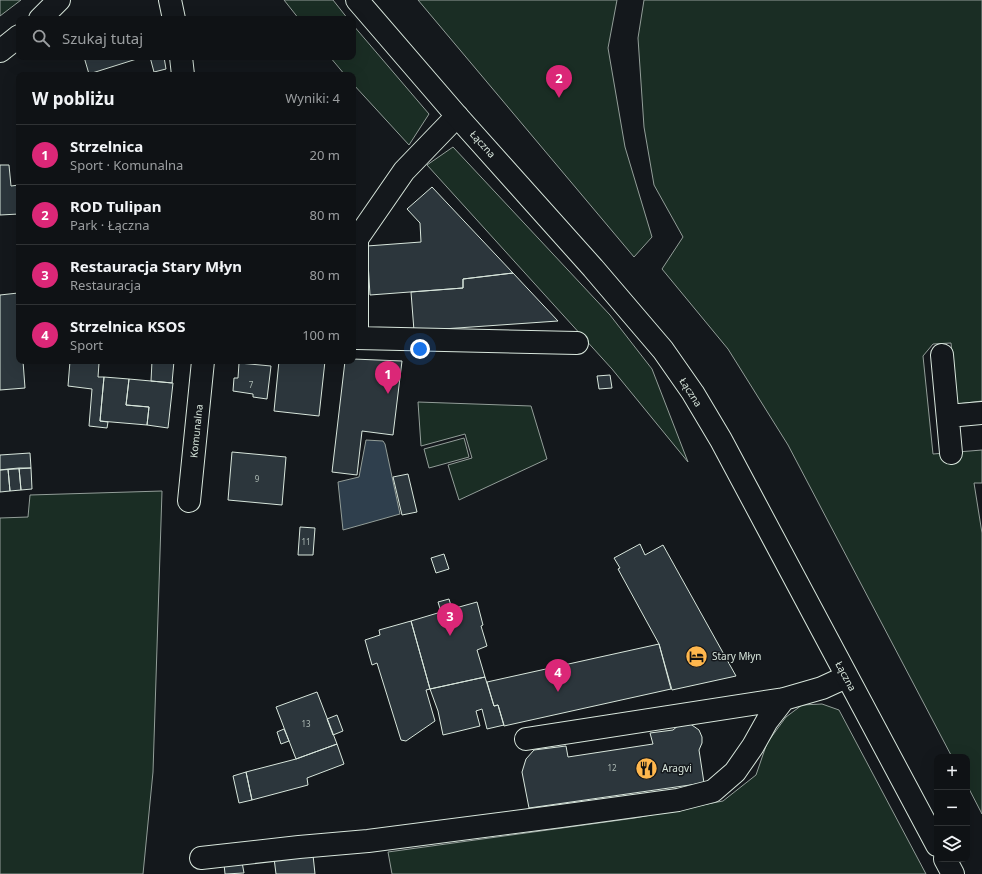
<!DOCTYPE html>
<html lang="pl">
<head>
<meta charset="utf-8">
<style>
	:root { --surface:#0f1215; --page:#1d2022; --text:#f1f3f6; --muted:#9b9ea0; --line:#2f3234; --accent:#db2777 }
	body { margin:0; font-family:"Noto Sans",sans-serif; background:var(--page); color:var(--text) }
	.controls { position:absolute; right:12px; bottom:12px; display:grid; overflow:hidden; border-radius:8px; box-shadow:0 4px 16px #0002 }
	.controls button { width:36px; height:36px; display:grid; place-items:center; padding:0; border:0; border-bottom:1px solid var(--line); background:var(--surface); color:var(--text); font:20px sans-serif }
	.you { position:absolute; left:420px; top:349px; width:14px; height:14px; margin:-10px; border:3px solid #fff; border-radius:50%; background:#1a73e8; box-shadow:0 0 0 6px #1a73e833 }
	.badge { display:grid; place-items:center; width:26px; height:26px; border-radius:50%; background:var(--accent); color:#fff; font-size:13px; font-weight:700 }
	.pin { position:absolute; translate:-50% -33px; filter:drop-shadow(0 1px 2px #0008) }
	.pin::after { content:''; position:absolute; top:21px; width:14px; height:12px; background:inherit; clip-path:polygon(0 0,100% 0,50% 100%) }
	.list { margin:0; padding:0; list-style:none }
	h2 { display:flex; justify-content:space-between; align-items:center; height:52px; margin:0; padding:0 16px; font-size:17px }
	h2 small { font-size:13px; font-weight:400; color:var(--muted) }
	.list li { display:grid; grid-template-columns:26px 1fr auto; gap:12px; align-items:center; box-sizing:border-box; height:60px; padding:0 16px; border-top:1px solid var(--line) }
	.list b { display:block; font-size:15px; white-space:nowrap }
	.list p { margin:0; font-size:13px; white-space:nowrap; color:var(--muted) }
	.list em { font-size:13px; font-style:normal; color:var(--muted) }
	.icon { flex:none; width:22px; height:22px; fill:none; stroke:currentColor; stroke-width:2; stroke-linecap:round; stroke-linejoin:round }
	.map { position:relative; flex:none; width:982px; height:874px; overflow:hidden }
	.search { position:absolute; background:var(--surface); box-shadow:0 4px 16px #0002; left:16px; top:16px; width:340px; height:44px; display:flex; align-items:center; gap:10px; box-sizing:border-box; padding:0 14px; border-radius:8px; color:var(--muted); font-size:15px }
	.panel { position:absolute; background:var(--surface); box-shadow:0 4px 16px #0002; left:16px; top:72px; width:340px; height:292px; border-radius:8px }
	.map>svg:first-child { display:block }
	.green { fill:#1a2d24; stroke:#939e99 }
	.water { fill:#2f3f4d; stroke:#939e99 }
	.building { fill:#2c363c; stroke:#d8e6dc }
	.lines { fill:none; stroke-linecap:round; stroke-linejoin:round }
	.minor-casing { stroke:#d8e6dc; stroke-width:24 }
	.major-casing { stroke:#d8e6dc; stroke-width:24 }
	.minor { stroke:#14181c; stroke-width:22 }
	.major { stroke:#14181c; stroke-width:22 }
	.labels { text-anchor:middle; stroke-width:3; stroke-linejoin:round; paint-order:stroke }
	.number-label { font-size:8px; fill:#adbab4 }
	.street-label { font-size:10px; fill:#d8e6dc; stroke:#14181c }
	.poi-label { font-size:10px; fill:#d8e6dc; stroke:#14181c; text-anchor:start }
</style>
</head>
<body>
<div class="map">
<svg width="982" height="874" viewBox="0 0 982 874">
	<rect width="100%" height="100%" fill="#14181c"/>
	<!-- green -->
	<path class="green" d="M 0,0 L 21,0 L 0,16 Z
		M 284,0 L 333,0 L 348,19 L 299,19 Z
		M 418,0 L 617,0 L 608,48 L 625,147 L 652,237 L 634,257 Z
		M 644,0 L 982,0 L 982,401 L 957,404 L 951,343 L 933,344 L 923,356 L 933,454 L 982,450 L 982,483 L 974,483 L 982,533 L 982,814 L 967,785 L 967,757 L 952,757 L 788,445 L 728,349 L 662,269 L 683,237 L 654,185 L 644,127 L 638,38 Z
		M 353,25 L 429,114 L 409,145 L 353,84 L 353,75 L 345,75 L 330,57 L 353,57 Z
		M 453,147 L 610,315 L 652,369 L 688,462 L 612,369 L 427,165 Z
		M 418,402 L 531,406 L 547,459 L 459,500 L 448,465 L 472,458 L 465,434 L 421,446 Z
		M 464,438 L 469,457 L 429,468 L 424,449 Z
		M 162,491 L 153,772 L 143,874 L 0,874 L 0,518 L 28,517 L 30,495 Z
		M 822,704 L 839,710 L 926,874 L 392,874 L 388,852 L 635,818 L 723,801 L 756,775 L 767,743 L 786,717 L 802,705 Z"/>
	<!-- water -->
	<path class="water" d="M 366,440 L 383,441 L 385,444 L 400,514 L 343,530 L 338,482 L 359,477 Z"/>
	<!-- building -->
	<path class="building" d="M 84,57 L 143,57 L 89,74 Z
		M 150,57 L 164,57 L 166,69 L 154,72 Z
		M 0,165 L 9,165 L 11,186 L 19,185 L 19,214 L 0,215 Z
		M 432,187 L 513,273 L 463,279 L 463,288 L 370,295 L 367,246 L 421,242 L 420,223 L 407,209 Z
		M 513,273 L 558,321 L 414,331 L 411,292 L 463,288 L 463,279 Z
		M 18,293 L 19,361 L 23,361 L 25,388 L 0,390 L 0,295 Z
		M 353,359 L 402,361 L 393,435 L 362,431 L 357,475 L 332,472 L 345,361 L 353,361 Z
		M 70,361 L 99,363 L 98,377 L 104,377 L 100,421 L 108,422 L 107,428 L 89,426 L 92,389 L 68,386 Z
		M 70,361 L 106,361 L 106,363 Z
		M 152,361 L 174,361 L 172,383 L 151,381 Z
		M 279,361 L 325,361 L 319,416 L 274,411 Z
		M 239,363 L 271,366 L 267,399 L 253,397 L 253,394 L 233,391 L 234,378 L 238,378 Z
		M 610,375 L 612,388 L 599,389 L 597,376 Z
		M 104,377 L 129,379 L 126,405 L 149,407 L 147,425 L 100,421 Z
		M 129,379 L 173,383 L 168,428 L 147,425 L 149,407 L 126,405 Z
		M 232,452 L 286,457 L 282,505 L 228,500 Z
		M 30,453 L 31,468 L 0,470 L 0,455 Z
		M 19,468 L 21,490 L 10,491 L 8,469 Z
		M 19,468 L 31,468 L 32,489 L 21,490 Z
		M 8,469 L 10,491 L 0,492 L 0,470 Z
		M 408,474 L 417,512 L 402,515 L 393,477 Z
		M 300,527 L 315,528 L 313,555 L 298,555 Z
		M 640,544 L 645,555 L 663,545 L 736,676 L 672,690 L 659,644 L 618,569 L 620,568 L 614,558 Z
		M 444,554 L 449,569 L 436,573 L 431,558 Z
		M 449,599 L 452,609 L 477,602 L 483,625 L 481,626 L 487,646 L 477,650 L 485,677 L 430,689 L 411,621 L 441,612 L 438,602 Z
		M 411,621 L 430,689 L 426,690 L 435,721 L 406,741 L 401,740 L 377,663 L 372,665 L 365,640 L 380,635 L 379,630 Z
		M 659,644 L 671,689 L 504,726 L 498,705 L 494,706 L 487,682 Z
		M 485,677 L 494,706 L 498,705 L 504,725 L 487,729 L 482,709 L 476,711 L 480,726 L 443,735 L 438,711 L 430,689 Z
		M 317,692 L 337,744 L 296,759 L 276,707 Z
		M 337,715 L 343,731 L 333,735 L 327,719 Z
		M 689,723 L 699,730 L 702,737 L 702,743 L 699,750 L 704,783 L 529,808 L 522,772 L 526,759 L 534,750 L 566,746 L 568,757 L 653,744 L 650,733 L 673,730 L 679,725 Z
		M 284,729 L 289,741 L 281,744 L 277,732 Z
		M 337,744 L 344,764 L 307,778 L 308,785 L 252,800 L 246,772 L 296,759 Z
		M 246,772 L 252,800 L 239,803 L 233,776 Z
		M 313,855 L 315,874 L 276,874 L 274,858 Z
		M 242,862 L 244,873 L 225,874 L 224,864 Z"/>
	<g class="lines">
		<defs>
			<path id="minor" d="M 170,0 L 174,19
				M 40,19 L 59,0
				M 0,51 L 19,36
				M 181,57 L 183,75
				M 457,116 L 404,171 L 357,239 L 357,338 L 577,343
				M 942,355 L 951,453
				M 948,416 L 982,413
				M 189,501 L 203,361
				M 526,739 L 784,699 L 822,688 L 846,677
				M 201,858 L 299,847 L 368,841 L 561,816 L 678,800 L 713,791 L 735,772 L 753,746 L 767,721 L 784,699"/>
			<path id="major" d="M 357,0 L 457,116 L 593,268 L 663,350 L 693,393 L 721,440 L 937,845
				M 945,859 L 953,874"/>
		</defs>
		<!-- minor casing -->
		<use href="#minor" class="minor-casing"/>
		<!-- major casing -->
		<use href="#major" class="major-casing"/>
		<!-- minor -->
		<use href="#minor" class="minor"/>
		<!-- major -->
		<use href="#major" class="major"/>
	</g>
	<!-- icons -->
	<defs>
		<symbol id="hotel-disc" viewBox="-11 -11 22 22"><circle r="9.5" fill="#ffb74d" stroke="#14181c"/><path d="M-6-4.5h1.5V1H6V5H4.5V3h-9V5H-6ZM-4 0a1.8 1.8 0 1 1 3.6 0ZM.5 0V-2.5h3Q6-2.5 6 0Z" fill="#111"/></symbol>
		<symbol id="restaurant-disc" viewBox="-11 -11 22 22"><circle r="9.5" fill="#ffb74d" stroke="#14181c"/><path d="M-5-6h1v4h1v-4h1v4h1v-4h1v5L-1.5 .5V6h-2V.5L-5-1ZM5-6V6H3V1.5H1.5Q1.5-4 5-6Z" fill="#111"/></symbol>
	</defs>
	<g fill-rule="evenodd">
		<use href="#hotel-disc" x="684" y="644" width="25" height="25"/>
		<use href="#restaurant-disc" x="634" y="756" width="25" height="25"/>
	</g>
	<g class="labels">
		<!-- number labels -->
		<g class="number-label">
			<text x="251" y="388">7</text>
			<text x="257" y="482">9</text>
			<text x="306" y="545">11</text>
			<text x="306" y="727">13</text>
			<text x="612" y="771">12</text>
		</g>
		<!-- street labels -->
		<g class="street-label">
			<text transform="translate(483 144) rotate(48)" y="4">Łączna</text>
			<text transform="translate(691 392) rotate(57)" y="4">Łączna</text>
			<text transform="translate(196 431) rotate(-84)" y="4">Komunalna</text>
			<text transform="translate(846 676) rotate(62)" y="4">Łączna</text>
		</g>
		<!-- poi labels -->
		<g class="poi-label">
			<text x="712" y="660">Stary Młyn</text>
			<text x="662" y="772">Aragvi</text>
		</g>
	</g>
</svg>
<div class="controls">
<button>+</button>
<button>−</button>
<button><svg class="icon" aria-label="layers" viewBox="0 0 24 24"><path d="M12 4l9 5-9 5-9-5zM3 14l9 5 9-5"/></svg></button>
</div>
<div class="you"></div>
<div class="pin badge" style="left:388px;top:394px">1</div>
<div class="pin badge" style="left:559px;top:98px">2</div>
<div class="pin badge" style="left:450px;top:636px">3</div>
<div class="pin badge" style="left:558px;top:692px">4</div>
<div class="search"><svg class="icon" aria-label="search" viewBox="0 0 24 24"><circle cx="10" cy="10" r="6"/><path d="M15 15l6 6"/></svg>Szukaj tutaj</div>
<section class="panel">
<h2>W pobliżu<small>Wyniki: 4</small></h2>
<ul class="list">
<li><span class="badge">1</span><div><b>Strzelnica</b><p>Sport · Komunalna</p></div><em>20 m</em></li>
<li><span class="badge">2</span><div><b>ROD Tulipan</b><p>Park · Łączna</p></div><em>80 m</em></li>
<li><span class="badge">3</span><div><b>Restauracja Stary Młyn</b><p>Restauracja</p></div><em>80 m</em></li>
<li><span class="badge">4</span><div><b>Strzelnica KSOS</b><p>Sport</p></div><em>100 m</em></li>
</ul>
</section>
</div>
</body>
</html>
